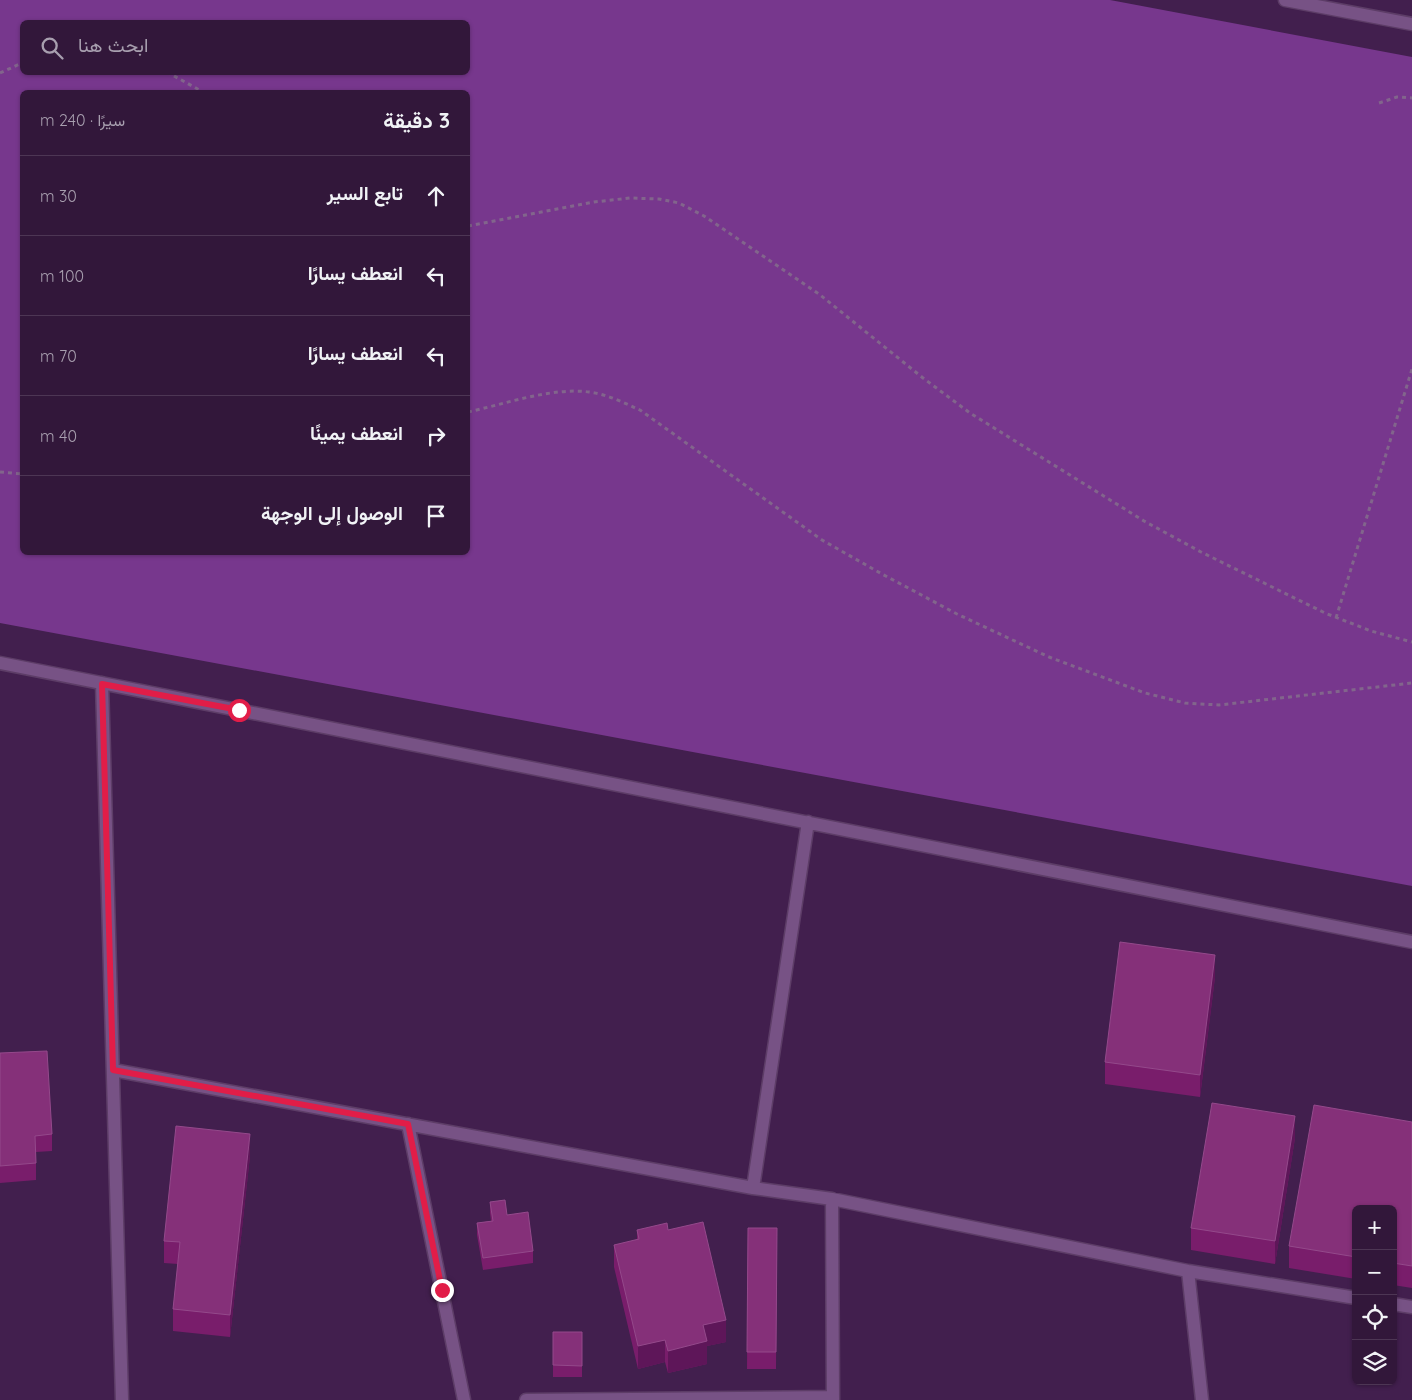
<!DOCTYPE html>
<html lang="ar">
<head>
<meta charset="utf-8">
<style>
	:root { --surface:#32173a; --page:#3a2042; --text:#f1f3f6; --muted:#a89faf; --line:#4d3654 }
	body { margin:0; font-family:Quicksand,Vazirmatn,sans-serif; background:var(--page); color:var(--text); direction:rtl }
	.controls { position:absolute; right:15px; bottom:15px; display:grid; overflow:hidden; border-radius:8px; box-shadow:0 1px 4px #0004 }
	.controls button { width:45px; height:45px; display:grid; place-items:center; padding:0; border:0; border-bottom:1px solid var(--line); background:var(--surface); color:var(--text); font:25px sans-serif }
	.stop { position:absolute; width:15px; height:15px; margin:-11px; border:4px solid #e11d48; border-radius:50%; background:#fff }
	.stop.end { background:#e11d48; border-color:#fff; box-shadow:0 1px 5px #0008 }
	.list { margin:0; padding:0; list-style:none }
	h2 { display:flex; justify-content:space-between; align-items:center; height:65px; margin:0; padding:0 20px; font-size:21px }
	h2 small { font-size:16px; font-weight:400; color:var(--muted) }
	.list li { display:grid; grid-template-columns:32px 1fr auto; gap:15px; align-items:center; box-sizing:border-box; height:80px; padding:0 20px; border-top:1px solid var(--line) }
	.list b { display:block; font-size:19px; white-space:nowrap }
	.list em { font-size:16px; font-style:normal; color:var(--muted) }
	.icon { flex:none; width:28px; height:28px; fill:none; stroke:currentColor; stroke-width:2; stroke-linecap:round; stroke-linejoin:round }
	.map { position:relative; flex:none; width:1412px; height:1400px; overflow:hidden; direction:ltr }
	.search { position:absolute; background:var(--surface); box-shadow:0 1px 4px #0004; left:20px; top:20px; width:450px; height:55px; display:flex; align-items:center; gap:12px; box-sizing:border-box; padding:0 18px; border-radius:8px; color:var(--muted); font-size:19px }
	.panel { position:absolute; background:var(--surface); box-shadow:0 1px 4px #0004; left:20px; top:90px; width:450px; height:465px; border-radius:8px; direction:rtl }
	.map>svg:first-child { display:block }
	.green { fill:#77378d; fill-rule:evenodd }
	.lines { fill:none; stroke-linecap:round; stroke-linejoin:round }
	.minor-casing { stroke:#5d3d67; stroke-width:15 }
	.path { stroke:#82658c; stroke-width:3; stroke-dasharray:4 4; stroke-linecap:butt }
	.minor { stroke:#775285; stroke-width:12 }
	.wall { fill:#791d6b }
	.shaded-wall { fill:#5e1659 }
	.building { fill:#853079; stroke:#94498b }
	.route { stroke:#e11d48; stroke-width:6 }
</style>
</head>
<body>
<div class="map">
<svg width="1412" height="1400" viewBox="0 0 1412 1400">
	<rect width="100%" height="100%" fill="#421f4e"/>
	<!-- green -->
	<path class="green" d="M 0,0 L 1110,0 L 1412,57 L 1412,886 L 0,623 ZM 22,22 L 468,22 L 468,72 L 22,72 ZM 22,92 L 468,92 L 468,552 L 22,552 Z"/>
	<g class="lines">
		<defs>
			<path id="minor" d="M 1285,0 L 1412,24
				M 0,663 L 1412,942
				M 102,683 L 122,1400
				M 113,1070 L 753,1188 L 832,1199 L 1188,1271 L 1356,1298
				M 408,1124 L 464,1400
				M 753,1188 L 808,822
				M 832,1199 L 833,1400
				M 1188,1271 L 1202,1400
				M 1393,1304 L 1412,1307
				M 526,1400 L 832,1397"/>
		</defs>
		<!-- minor casing -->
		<use href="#minor" class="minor-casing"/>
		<!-- path -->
		<path class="path" d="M 167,72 L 203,92
			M 0,73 L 22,63
			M 1379,103 L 1397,97 L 1412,98
			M 468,226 L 594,202 L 630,198 L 659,199 L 679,203 L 704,216 L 819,294 L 923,378 L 970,413 L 1144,521 L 1201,552 L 1325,613 L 1371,631 L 1412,642
			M 468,412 C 505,404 552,387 589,392 C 607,394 624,403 640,410 L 822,540 L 882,574 L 957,614 L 1049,657 L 1145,693 L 1185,703 L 1219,705 L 1412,683
			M 0,472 L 22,474
			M 1336,618 L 1412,369"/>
		<!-- minor -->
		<use href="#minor" class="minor"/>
	</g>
	<!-- wall -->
	<path class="wall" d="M 1215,977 L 1200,1097 L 1105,1084 L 1105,1062 Z
		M 0,1053 L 52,1134 L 52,1151 L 36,1152 L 36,1180 L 0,1183 Z
		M 1412,1122 L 1412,1288 L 1393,1285 L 1393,1209 L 1356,1209 L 1356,1279 L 1289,1268 L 1289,1246 Z
		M 1295,1138 L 1275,1264 L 1191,1250 L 1191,1228 Z
		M 250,1156 L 230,1337 L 173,1331 L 173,1309 L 178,1264 L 164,1263 L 164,1241 Z
		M 490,1202 L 507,1215 L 533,1251 L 533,1263 L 483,1270 L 477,1235 L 477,1223 L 491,1221 L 490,1213 Z
		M 748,1228 L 777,1228 L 776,1369 L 747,1369 Z
		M 637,1230 L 668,1230 L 726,1342 L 707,1346 L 707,1364 L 668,1373 L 665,1362 L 638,1369 L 614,1267 L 614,1245 L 637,1240 Z
		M 553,1332 L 582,1332 L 582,1377 L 553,1377 Z"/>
	<!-- shaded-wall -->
	<path class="shaded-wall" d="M 1215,955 L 1215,977 L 1200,1097 L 1200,1075 Z
		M 1295,1116 L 1295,1138 L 1275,1264 L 1275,1241 Z
		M 250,1134 L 250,1156 L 230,1337 L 230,1315 Z
		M 726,1320 L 726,1342 L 707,1346 L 707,1364 L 668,1373 L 668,1351 L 703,1325 Z
		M 665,1340 L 665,1362 L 638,1369 L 638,1346 Z"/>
	<!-- building -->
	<path class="building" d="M 1120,942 L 1215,955 L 1200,1075 L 1105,1062 Z
		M 47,1051 L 52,1134 L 35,1136 L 36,1163 L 0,1166 L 0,1053 Z
		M 1212,1103 L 1295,1116 L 1275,1241 L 1191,1228 Z
		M 1314,1105 L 1412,1122 L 1412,1266 L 1393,1263 L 1393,1209 L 1356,1209 L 1356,1257 L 1289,1246 Z
		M 176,1126 L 250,1134 L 230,1315 L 173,1309 L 180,1242 L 164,1241 Z
		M 505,1200 L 507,1215 L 528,1212 L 533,1251 L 483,1258 L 477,1223 L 493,1221 L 490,1202 Z
		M 703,1222 L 726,1320 L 703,1325 L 707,1341 L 668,1351 L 665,1340 L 638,1346 L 614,1245 L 639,1239 L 637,1230 L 667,1223 L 668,1230 Z
		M 748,1228 L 777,1228 L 776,1352 L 747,1352 Z
		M 553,1332 L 582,1332 L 582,1366 L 553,1365 Z"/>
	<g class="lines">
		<!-- route -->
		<path class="route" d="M 239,710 L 102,684 L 113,1070 L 408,1124 L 442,1290"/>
	</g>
</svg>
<div class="controls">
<button>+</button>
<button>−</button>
<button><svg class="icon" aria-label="locate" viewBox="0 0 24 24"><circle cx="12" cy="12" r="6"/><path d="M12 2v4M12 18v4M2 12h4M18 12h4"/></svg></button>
<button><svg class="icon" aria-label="layers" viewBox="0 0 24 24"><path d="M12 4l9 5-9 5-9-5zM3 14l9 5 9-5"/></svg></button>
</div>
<div class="stop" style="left:239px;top:710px"></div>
<div class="stop end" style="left:442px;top:1290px"></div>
<div class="search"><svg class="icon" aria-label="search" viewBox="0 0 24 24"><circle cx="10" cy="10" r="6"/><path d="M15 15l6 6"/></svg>ابحث هنا</div>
<section class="panel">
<h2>3 دقيقة<small>سيرًا · 240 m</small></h2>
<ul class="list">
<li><svg class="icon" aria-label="ahead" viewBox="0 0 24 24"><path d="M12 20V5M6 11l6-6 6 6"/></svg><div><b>تابع السير</b></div><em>30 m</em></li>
<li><svg class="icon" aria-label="left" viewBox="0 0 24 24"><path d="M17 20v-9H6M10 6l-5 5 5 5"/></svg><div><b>انعطف يسارًا</b></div><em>100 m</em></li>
<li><svg class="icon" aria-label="left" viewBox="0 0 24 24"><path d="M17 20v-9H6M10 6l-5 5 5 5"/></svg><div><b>انعطف يسارًا</b></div><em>70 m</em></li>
<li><svg class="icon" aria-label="right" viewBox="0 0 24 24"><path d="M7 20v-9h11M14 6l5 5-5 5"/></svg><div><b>انعطف يمينًا</b></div><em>40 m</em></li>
<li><svg class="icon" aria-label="arrive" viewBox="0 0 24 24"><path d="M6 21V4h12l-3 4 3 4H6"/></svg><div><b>الوصول إلى الوجهة</b></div></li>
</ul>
</section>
</div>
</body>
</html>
